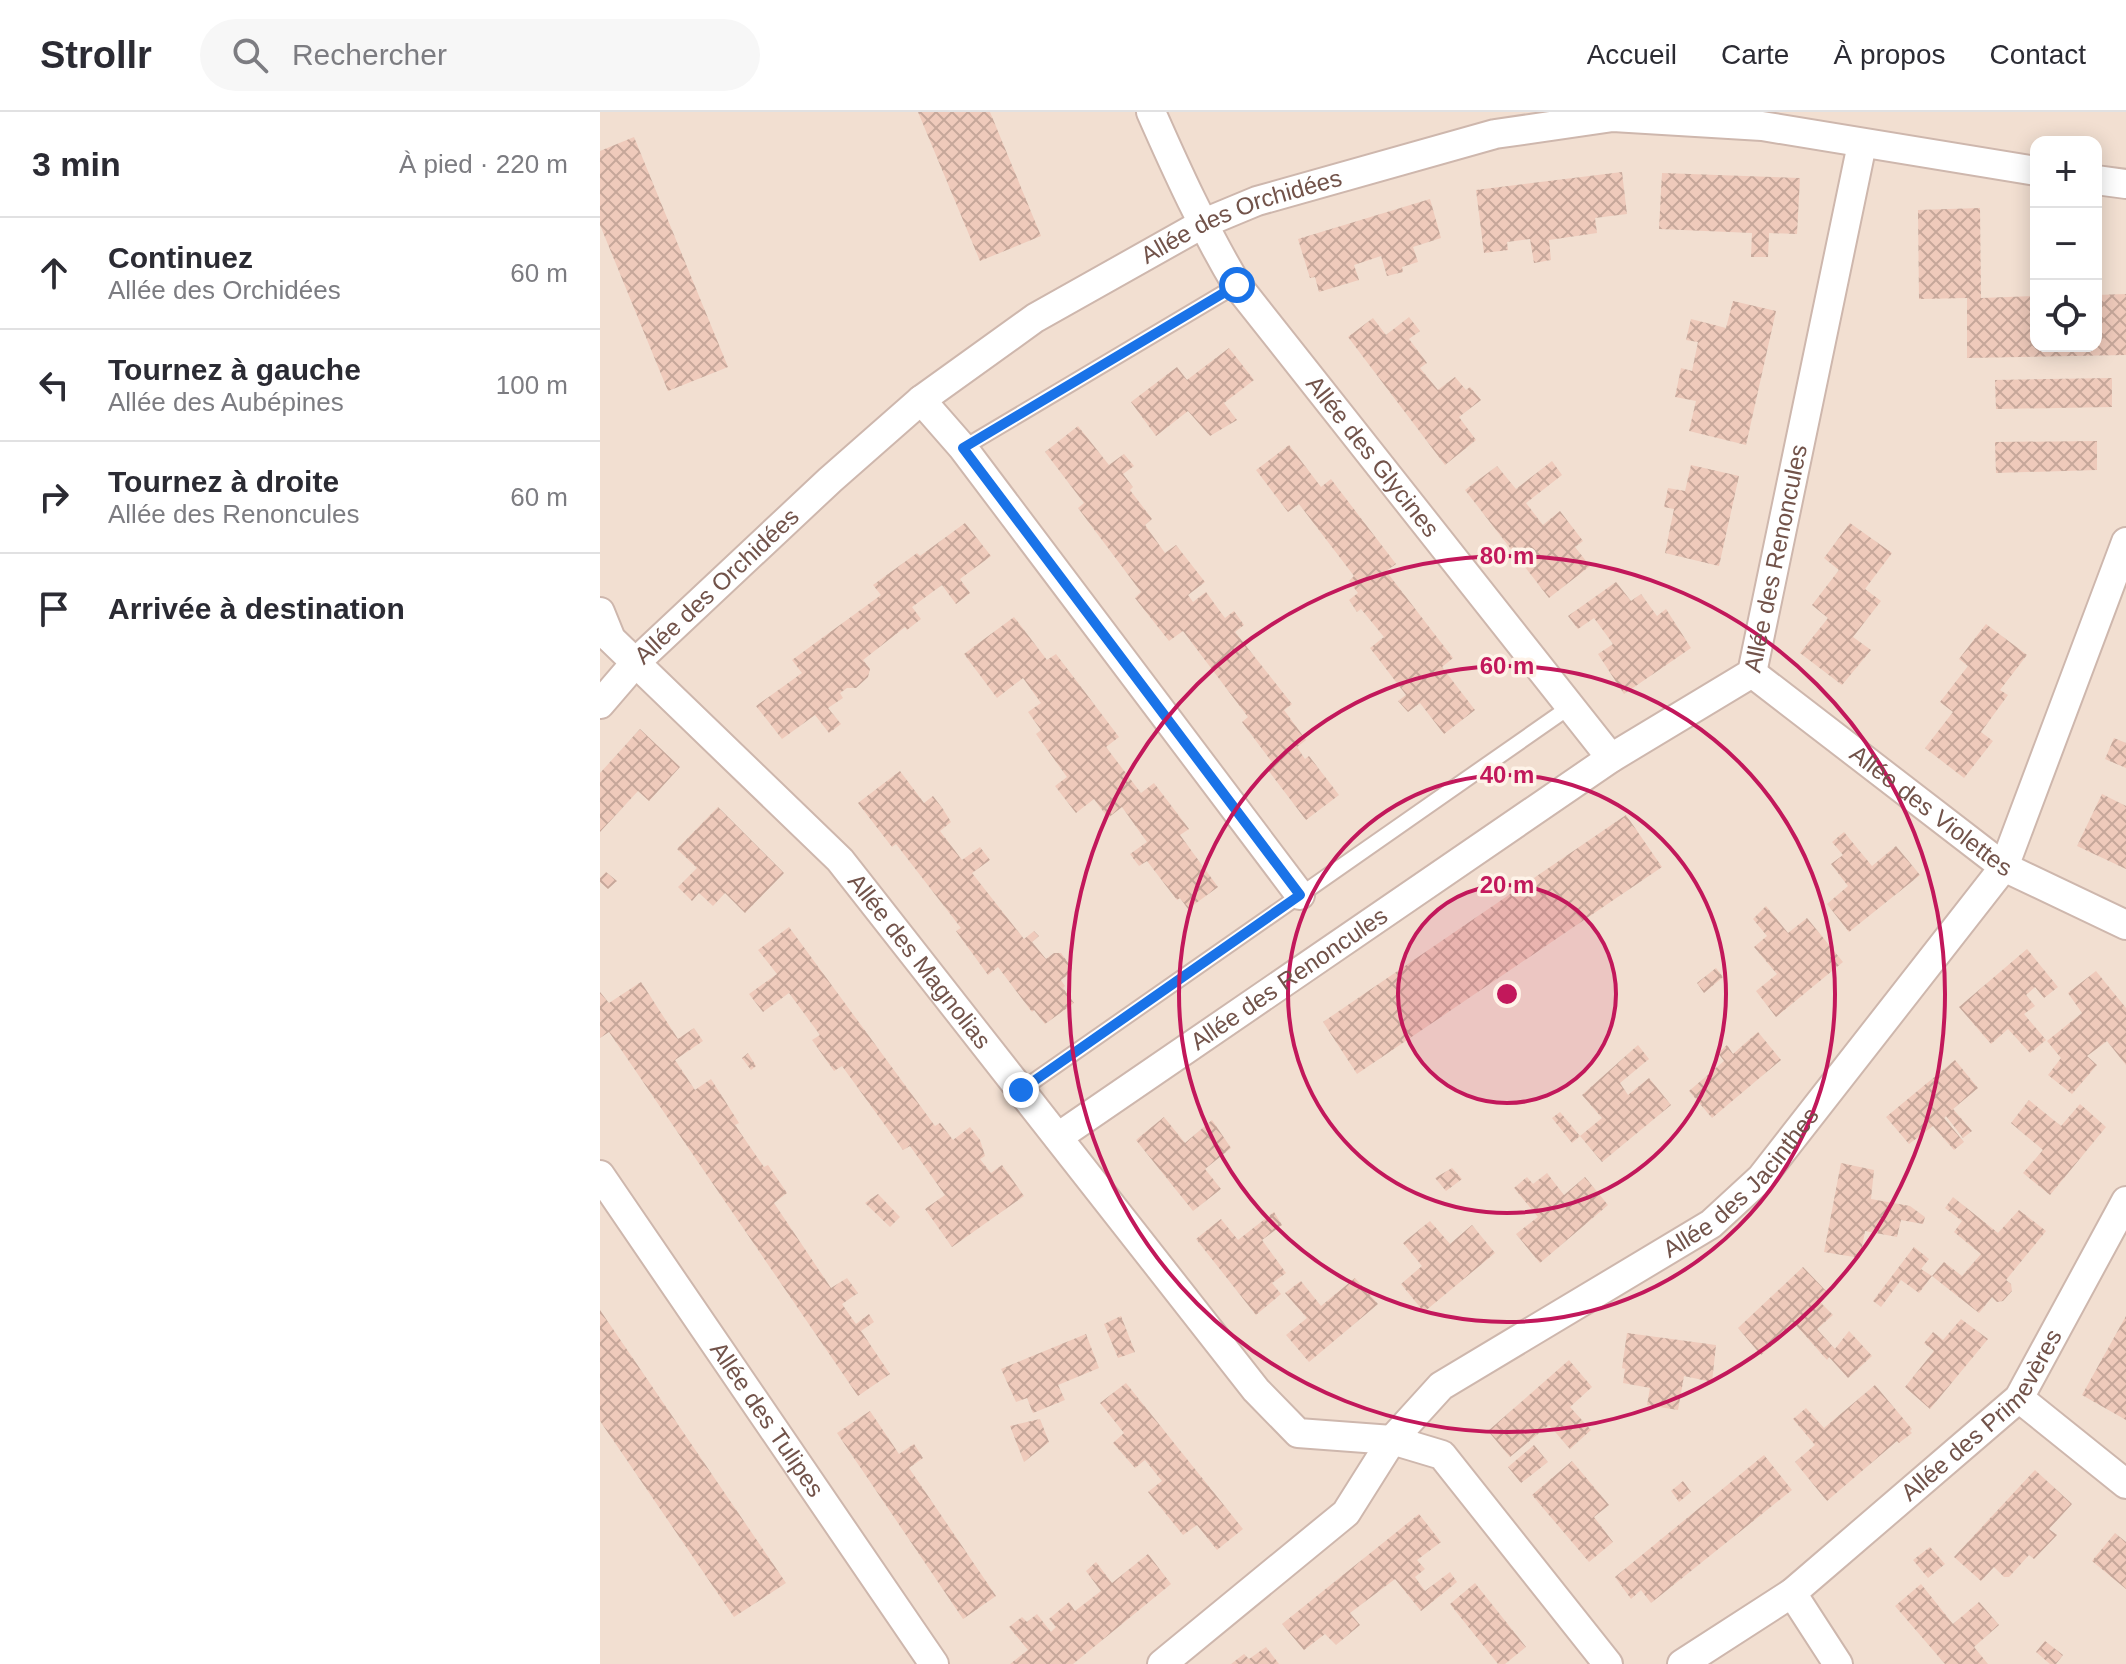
<!DOCTYPE html>
<html lang="fr">
<head>
<meta charset="utf-8">
<style>
	:root { --surface:#fff; --page:#f7f7f7; --text:#2b2b33; --muted:#7c7c81; --line:#e1e1e2 }
	body { margin:0; font-family:Arial,sans-serif; background:var(--page); color:var(--text) }
	.controls { position:absolute; right:24px; top:24px; display:grid; overflow:hidden; border-radius:16px; box-shadow:0 4px 20px #0003 }
	.controls button { width:72px; height:72px; display:grid; place-items:center; padding:0; border:0; border-bottom:2px solid var(--line); background:var(--surface); color:var(--text); font:40px sans-serif }
	.stop { position:absolute; width:24px; height:24px; margin:-18px; border:6px solid #1a73e8; border-radius:50%; background:#fff }
	.stop.end { background:#1a73e8; border-color:#fff; box-shadow:0 2px 8px #0008 }
	.list { margin:0; padding:0; list-style:none }
	h2 { display:flex; justify-content:space-between; align-items:center; height:104px; margin:0; padding:0 32px; font-size:34px }
	h2 small { font-size:26px; font-weight:400; color:var(--muted) }
	.list li { display:grid; grid-template-columns:52px 1fr auto; gap:24px; align-items:center; box-sizing:border-box; height:112px; padding:0 32px; border-top:2px solid var(--line) }
	.list b { display:block; font-size:30px; white-space:nowrap }
	.list p { margin:0; font-size:26px; white-space:nowrap; color:var(--muted) }
	.list em { font-size:26px; font-style:normal; color:var(--muted) }
	.icon { flex:none; width:44px; height:44px; fill:none; stroke:currentColor; stroke-width:2; stroke-linecap:round; stroke-linejoin:round }
	.map { position:relative; flex:none; width:1526px; height:1552px; overflow:hidden }
	header { display:flex; align-items:center; gap:48px; box-sizing:border-box; height:112px; padding:0 40px; background:var(--surface); border-bottom:2px solid var(--line) }
	header strong { font-size:38px }
	nav { display:flex; gap:44px; margin-inline-start:auto; font-size:28px }
	.search { width:560px; height:72px; background:var(--page); display:flex; align-items:center; gap:20px; box-sizing:border-box; padding:0 28px; border-radius:44px; color:var(--muted); font-size:30px }
	main { display:flex }
	aside { flex:1; background:var(--surface) }
	.map>svg:first-child { display:block }
	.residential { fill:#f2dfd1; fill-rule:evenodd }
	.building { fill:url(#building-cross-hatch) }
	.lines { fill:none; stroke-linecap:round; stroke-linejoin:round }
	.service-casing { stroke:#ceb7ad; stroke-width:18 }
	.minor-casing { stroke:#ceb7ad; stroke-width:32 }
	.service { stroke:#fff; stroke-width:14 }
	.minor { stroke:#fff; stroke-width:28 }
	.route { stroke:#1a73e8; stroke-width:10 }
	.ring { fill:none; stroke:#c2185b; stroke-width:4 }
	.labels { text-anchor:middle; stroke-width:7; stroke-linejoin:round; paint-order:stroke }
	.street-label { font-size:24px; fill:#72534a; stroke:#fef3e8 }
	.centre { fill:#c2185b; stroke:#fef3e8; stroke-width:4 }
	.ring-label { font-size:24px; text-anchor:middle; font-weight:bold; fill:#c2185b; stroke:#fef3e8; stroke-width:7; stroke-linejoin:round; paint-order:stroke }
</style>
</head>
<body>
<header>
<strong>Strollr</strong>
<div class="search"><svg class="icon" aria-label="search" viewBox="0 0 24 24"><circle cx="10" cy="10" r="6"/><path d="M15 15l6 6"/></svg>Rechercher</div>
<nav><a>Accueil</a><a>Carte</a><a>À propos</a><a>Contact</a></nav>
</header>
<main>
<aside>
<h2>3 min<small>À pied · 220 m</small></h2>
<ul class="list">
<li><svg class="icon" aria-label="ahead" viewBox="0 0 24 24"><path d="M12 20V5M6 11l6-6 6 6"/></svg><div><b>Continuez</b><p>Allée des Orchidées</p></div><em>60 m</em></li>
<li><svg class="icon" aria-label="left" viewBox="0 0 24 24"><path d="M17 20v-9H6M10 6l-5 5 5 5"/></svg><div><b>Tournez à gauche</b><p>Allée des Aubépines</p></div><em>100 m</em></li>
<li><svg class="icon" aria-label="right" viewBox="0 0 24 24"><path d="M7 20v-9h11M14 6l5 5-5 5"/></svg><div><b>Tournez à droite</b><p>Allée des Renoncules</p></div><em>60 m</em></li>
<li><svg class="icon" aria-label="arrive" viewBox="0 0 24 24"><path d="M6 21V4h12l-3 4 3 4H6"/></svg><div><b>Arrivée à destination</b></div></li>
</ul>
</aside>
<div class="map">
<svg width="1526" height="1552" viewBox="0 0 1526 1552">
	<defs>
		<pattern id="building-cross-hatch" width="8" height="8" patternUnits="userSpaceOnUse" patternTransform="scale(2)"><rect width="8" height="8" fill="#efcabb"/><path d="M0 0l8 8M0 8l8-8" fill="none" stroke="#c6a79a"/></pattern>
	</defs>
	<rect width="100%" height="100%" fill="#fbefe2"/>
	<!-- residential -->
	<path class="residential" d="M 0,0 L 1526,0 L 1526,1552 L 0,1552 ZM 1436,30 L 1496,30 L 1496,234 L 1436,234 Z"/>
	<!-- building -->
	<path class="building" d="M 318,0 L 390,0 L 441,124 L 380,149 Z
		M 34,25 L 128,255 L 68,279 L 0,113 L 0,39 Z
		M 1022,60 L 1027,102 L 995,106 L 997,121 L 949,128 L 951,148 L 934,151 L 930,127 L 907,130 L 908,138 L 884,141 L 876,78 Z
		M 1062,61 L 1200,66 L 1197,122 L 1169,121 L 1168,145 L 1151,145 L 1152,121 L 1059,117 Z
		M 830,87 L 841,126 L 813,135 L 818,150 L 802,155 L 803,160 L 787,164 L 781,144 L 754,153 L 759,168 L 719,180 L 715,165 L 710,166 L 698,127 Z
		M 1380,96 L 1381,186 L 1436,184 L 1436,234 L 1496,234 L 1496,183 L 1526,182 L 1526,243 L 1367,246 L 1367,186 L 1319,187 L 1318,98 Z
		M 1133,189 L 1176,199 L 1146,333 L 1089,319 L 1096,289 L 1075,285 L 1081,256 L 1092,259 L 1098,230 L 1086,228 L 1091,207 L 1126,216 Z
		M 809,205 L 820,219 L 809,227 L 827,251 L 820,256 L 838,278 L 855,265 L 866,278 L 870,275 L 881,288 L 859,305 L 876,328 L 845,353 L 748,225 L 773,206 L 786,223 Z
		M 629,236 L 654,268 L 624,291 L 637,308 L 610,324 L 588,299 L 556,324 L 531,290 L 577,255 L 587,268 Z
		M 1512,266 L 1512,295 L 1396,297 L 1395,268 Z
		M 478,314 L 509,353 L 524,342 L 534,354 L 523,362 L 533,375 L 530,378 L 552,407 L 545,413 L 565,441 L 576,433 L 605,470 L 588,483 L 593,490 L 606,480 L 625,506 L 634,499 L 644,513 L 635,520 L 692,592 L 684,598 L 706,628 L 697,635 L 705,647 L 709,644 L 739,683 L 706,708 L 668,658 L 674,653 L 642,610 L 648,605 L 583,519 L 569,529 L 535,486 L 541,480 L 478,396 L 484,391 L 445,340 Z
		M 1497,329 L 1497,358 L 1396,361 L 1395,330 Z
		M 689,333 L 721,375 L 731,367 L 763,409 L 796,452 L 786,459 L 853,546 L 842,555 L 875,598 L 844,622 L 820,591 L 808,600 L 798,589 L 806,583 L 770,536 L 784,525 L 761,497 L 757,500 L 749,488 L 758,481 L 749,469 L 754,464 L 699,392 L 688,400 L 656,358 Z
		M 952,349 L 962,363 L 926,391 L 943,413 L 960,399 L 983,429 L 975,435 L 990,454 L 949,486 L 865,378 L 897,354 L 916,377 Z
		M 1091,353 L 1139,364 L 1119,454 L 1065,441 L 1074,397 L 1064,395 L 1068,376 L 1085,379 Z
		M 365,411 L 391,444 L 360,467 L 370,481 L 356,492 L 342,473 L 312,495 L 321,507 L 307,518 L 305,515 L 263,548 L 270,557 L 268,565 L 256,576 L 247,576 L 240,581 L 243,586 L 228,596 L 241,612 L 229,621 L 215,603 L 182,627 L 156,594 L 202,561 L 192,548 L 281,483 L 273,473 L 317,441 L 320,444 Z
		M 1250,411 L 1292,441 L 1265,477 L 1281,489 L 1253,525 L 1271,538 L 1242,573 L 1200,541 L 1228,506 L 1212,493 L 1239,458 L 1224,446 Z
		M 1016,470 L 1031,489 L 1041,482 L 1057,504 L 1066,497 L 1091,536 L 1024,582 L 998,542 L 1013,532 L 994,506 L 978,517 L 968,504 Z
		M 414,505 L 447,548 L 456,542 L 519,625 L 506,635 L 541,681 L 554,671 L 589,717 L 580,723 L 618,775 L 588,797 L 580,786 L 577,788 L 547,749 L 539,754 L 530,742 L 547,730 L 522,695 L 508,706 L 494,687 L 476,701 L 455,674 L 467,665 L 436,622 L 441,618 L 428,600 L 441,591 L 423,566 L 397,586 L 364,542 Z
		M 1386,512 L 1427,543 L 1400,578 L 1408,583 L 1381,620 L 1393,629 L 1364,666 L 1325,636 L 1353,600 L 1340,590 L 1368,554 L 1359,547 Z
		M 40,617 L 80,655 L 49,689 L 38,679 L 0,720 L 0,661 Z
		M 1514,626 L 1526,631 L 1526,656 L 1505,647 Z
		M 300,659 L 324,691 L 333,684 L 343,697 L 351,710 L 340,719 L 362,748 L 380,735 L 390,748 L 372,761 L 424,827 L 434,819 L 439,824 L 432,830 L 446,847 L 454,841 L 461,841 L 472,856 L 470,861 L 461,868 L 465,874 L 463,876 L 474,891 L 445,912 L 434,898 L 432,900 L 398,855 L 388,863 L 356,819 L 361,816 L 296,732 L 292,735 L 258,691 Z
		M 1502,682 L 1526,694 L 1526,757 L 1477,734 Z
		M 118,695 L 184,761 L 145,801 L 125,781 L 113,794 L 99,781 L 92,789 L 78,775 L 97,756 L 77,737 Z
		M 1026,703 L 1062,755 L 757,962 L 723,910 Z
		M 1244,720 L 1272,754 L 1296,734 L 1320,763 L 1249,820 L 1227,792 L 1248,774 L 1231,752 L 1243,743 L 1232,730 Z
		M 6,760 L 17,769 L 8,777 L 0,770 L 0,766 Z
		M 1166,794 L 1188,821 L 1207,806 L 1243,850 L 1176,905 L 1156,879 L 1177,862 L 1154,835 L 1167,824 L 1153,807 Z
		M 189,815 L 335,1014 L 340,1011 L 353,1028 L 370,1015 L 380,1028 L 385,1044 L 380,1047 L 391,1061 L 402,1053 L 424,1084 L 352,1135 L 325,1097 L 345,1083 L 310,1034 L 303,1038 L 242,954 L 234,959 L 212,928 L 220,923 L 189,881 L 163,900 L 149,882 L 177,862 L 158,838 Z
		M 1427,837 L 1458,875 L 1444,886 L 1435,875 L 1426,883 L 1435,894 L 1424,902 L 1446,928 L 1430,941 L 1408,917 L 1391,932 L 1359,895 Z
		M 1116,856 L 1123,865 L 1104,881 L 1097,871 Z
		M 1496,859 L 1526,896 L 1526,953 L 1507,929 L 1487,944 L 1497,953 L 1472,982 L 1448,963 L 1461,946 L 1447,929 L 1482,901 L 1468,881 Z
		M 41,870 L 78,927 L 94,916 L 103,929 L 75,948 L 95,978 L 111,967 L 139,1011 L 135,1013 L 164,1055 L 168,1053 L 187,1081 L 174,1091 L 231,1176 L 247,1166 L 258,1181 L 242,1192 L 256,1212 L 269,1202 L 274,1210 L 261,1219 L 290,1262 L 258,1284 L 9,920 L 0,926 L 0,880 L 9,891 Z
		M 1158,920 L 1181,948 L 1112,1006 L 1089,979 L 1124,949 L 1118,941 L 1127,933 L 1133,942 Z
		M 1038,933 L 1049,947 L 1020,971 L 1028,983 L 1049,966 L 1071,993 L 1002,1050 L 980,1024 L 972,1031 L 952,1006 L 960,1000 L 980,1024 L 1002,1006 L 982,983 Z
		M 148,941 L 156,954 L 151,958 L 142,946 Z
		M 1355,948 L 1378,976 L 1353,997 L 1372,1019 L 1363,1026 L 1346,1004 L 1344,1006 L 1364,1030 L 1354,1038 L 1333,1014 L 1309,1032 L 1286,1005 Z
		M 1429,988 L 1461,1014 L 1480,992 L 1506,1015 L 1450,1083 L 1423,1061 L 1443,1038 L 1411,1011 Z
		M 564,1005 L 585,1031 L 612,1008 L 631,1036 L 605,1057 L 621,1077 L 593,1099 L 536,1028 Z
		M 1241,1051 L 1274,1058 L 1271,1087 L 1310,1094 L 1325,1105 L 1323,1112 L 1301,1108 L 1297,1125 L 1265,1119 L 1260,1146 L 1224,1140 Z
		M 852,1056 L 862,1067 L 846,1079 L 835,1066 Z
		M 947,1061 L 964,1083 L 985,1065 L 1008,1093 L 940,1151 L 916,1122 L 938,1105 L 914,1076 L 927,1065 L 933,1072 Z
		M 278,1082 L 300,1105 L 290,1115 L 265,1091 Z
		M 1353,1085 L 1398,1121 L 1419,1098 L 1446,1119 L 1406,1168 L 1411,1172 L 1412,1179 L 1403,1189 L 1397,1190 L 1392,1185 L 1379,1201 L 1332,1164 L 1319,1181 L 1301,1168 L 1281,1195 L 1273,1189 L 1314,1135 L 1329,1147 L 1321,1157 L 1332,1164 L 1344,1150 L 1362,1164 L 1381,1142 L 1354,1120 L 1362,1109 L 1345,1096 Z
		M 674,1100 L 682,1113 L 662,1128 L 686,1161 L 672,1171 L 681,1182 L 656,1203 L 596,1127 L 621,1107 L 638,1128 Z
		M 830,1109 L 850,1132 L 872,1113 L 895,1141 L 824,1200 L 801,1172 L 822,1154 L 803,1131 Z
		M 1203,1155 L 1229,1182 L 1220,1190 L 1233,1203 L 1217,1217 L 1235,1237 L 1249,1219 L 1272,1244 L 1248,1266 L 1229,1245 L 1227,1248 L 1196,1213 L 1161,1243 L 1138,1216 Z
		M 755,1166 L 778,1192 L 709,1250 L 686,1223 L 707,1206 L 685,1181 L 701,1169 L 721,1194 Z
		M 0,1198 L 186,1471 L 134,1505 L 0,1309 Z
		M 521,1204 L 535,1240 L 518,1246 L 504,1212 Z
		M 1526,1204 L 1526,1308 L 1482,1283 Z
		M 1361,1207 L 1388,1227 L 1330,1297 L 1305,1275 L 1334,1239 L 1324,1231 L 1333,1220 L 1343,1228 Z
		M 1027,1221 L 1116,1233 L 1112,1270 L 1084,1264 L 1078,1298 L 1047,1293 L 1050,1276 L 1023,1271 L 1025,1257 L 1022,1256 Z
		M 486,1222 L 499,1256 L 458,1273 L 465,1288 L 433,1301 L 427,1286 L 416,1290 L 401,1257 Z
		M 969,1248 L 992,1275 L 970,1295 L 991,1318 L 970,1337 L 949,1313 L 910,1345 L 888,1319 Z
		M 526,1271 L 643,1417 L 617,1438 L 597,1413 L 583,1423 L 548,1380 L 562,1369 L 545,1348 L 535,1356 L 513,1331 L 524,1321 L 500,1291 Z
		M 1275,1273 L 1312,1317 L 1310,1319 L 1312,1321 L 1299,1331 L 1297,1329 L 1227,1389 L 1195,1350 L 1215,1333 L 1193,1307 L 1206,1296 L 1224,1316 Z
		M 270,1299 L 299,1342 L 314,1332 L 323,1346 L 309,1356 L 396,1484 L 363,1507 L 237,1321 Z
		M 440,1307 L 449,1330 L 424,1350 L 410,1314 Z
		M 934,1333 L 948,1350 L 921,1371 L 908,1355 Z
		M 1164,1343 L 1192,1378 L 1051,1491 L 1041,1478 L 1031,1487 L 1015,1465 Z
		M 972,1349 L 1009,1393 L 994,1405 L 1013,1430 L 989,1450 L 932,1383 Z
		M 1435,1358 L 1472,1392 L 1449,1417 L 1457,1423 L 1434,1447 L 1429,1443 L 1409,1465 L 1404,1465 L 1394,1455 L 1381,1469 L 1354,1445 Z
		M 1083,1369 L 1091,1380 L 1079,1390 L 1071,1379 Z
		M 819,1402 L 841,1430 L 817,1448 L 825,1457 L 815,1465 L 825,1479 L 850,1460 L 857,1470 L 821,1499 L 795,1467 L 750,1501 L 760,1513 L 736,1533 L 725,1522 L 704,1538 L 682,1512 Z
		M 1515,1421 L 1526,1430 L 1526,1477 L 1492,1449 Z
		M 1330,1435 L 1345,1452 L 1328,1466 L 1313,1448 Z
		M 548,1442 L 571,1472 L 473,1552 L 410,1552 L 428,1538 L 409,1515 L 422,1505 L 427,1510 L 437,1502 L 451,1520 L 456,1515 L 449,1507 L 469,1490 L 475,1499 L 501,1479 L 486,1459 L 496,1450 L 512,1471 Z
		M 875,1471 L 926,1535 L 905,1552 L 898,1552 L 850,1492 Z
		M 1321,1472 L 1353,1512 L 1379,1490 L 1399,1513 L 1374,1535 L 1388,1552 L 1345,1552 L 1295,1494 Z
		M 1445,1529 L 1463,1543 L 1456,1552 L 1450,1552 L 1436,1540 Z
		M 666,1535 L 679,1552 L 631,1552 L 644,1542 L 649,1547 Z"/>
	<g class="lines">
		<defs>
			<path id="service" d="M 363,336 L 637,173
				M 421,978 L 971,594"/>
			<g id="minor">
				<path id="s1" d="M 551,0 C 577,59 604,118 637,173 L 1011,646"/>
				<path d="M 1496,68 L 1526,72"/>
				<path d="M 321,288 L 363,336 L 700,783"/>
				<path id="s2" d="M 0,500 L 11,527 L 240,748 L 656,1278 L 698,1321 L 792,1328 L 842,1343 L 1008,1552"/>
				<path id="s3" d="M 1152,561 L 1404,755 L 1526,813"/>
				<path id="s4" d="M 0,592 L 37,549 L 230,368 L 321,288 L 435,206 L 604,111 L 657,89 L 895,22 L 1013,5 L 1162,14 L 1436,59"/>
				<path id="s5" d="M 458,1025 L 1011,646 L 1152,561 L 1262,32"/>
				<path id="s6" d="M 0,1063 L 334,1552"/>
				<path d="M 1419,1286 L 1526,1372"/>
				<path id="s7" d="M 1192,1481 L 1419,1286 L 1526,1089"/>
				<path id="s8" d="M 562,1552 L 746,1401 L 792,1328 L 841,1274 L 1111,1112 L 1161,1066 L 1404,755 L 1526,430"/>
				<path d="M 1082,1552 L 1192,1481 L 1238,1552"/>
			</g>
		</defs>
		<!-- service casing -->
		<use href="#service" class="service-casing"/>
		<!-- minor casing -->
		<use href="#minor" class="minor-casing"/>
		<!-- service -->
		<use href="#service" class="service"/>
		<!-- minor -->
		<use href="#minor" class="minor"/>
	</g>
	<g class="lines">
		<!-- route -->
		<path class="route" d="M 421,978 L 700,783 L 363,336 L 637,173"/>
	</g>
	<!-- distance rings -->
	<circle cx="907" cy="882" r="109" fill="#c2185b" fill-opacity=".12"/>
	<g class="ring">
		<circle cx="907" cy="882" r="109"/>
		<circle cx="907" cy="882" r="219"/>
		<circle cx="907" cy="882" r="328"/>
		<circle cx="907" cy="882" r="438"/>
	</g>
	<g class="labels">
		<!-- street labels -->
		<g class="street-label">
			<text dy="8" stroke="none"><textPath href="#s4" startOffset="814">Allée des Orchidées</textPath></text>
			<text dy="8" stroke="none"><textPath href="#s1" startOffset="412">Allée des Glycines</textPath></text>
			<text dy="8" stroke="none"><textPath href="#s5" startOffset="952">Allée des Renoncules</textPath></text>
			<text dy="8" stroke="none"><textPath href="#s4" startOffset="166">Allée des Orchidées</textPath></text>
			<text dy="8" stroke="none"><textPath href="#s3" startOffset="226">Allée des Violettes</textPath></text>
			<text dy="8" stroke="none"><textPath href="#s2" startOffset="476">Allée des Magnolias</textPath></text>
			<text dy="8" stroke="none"><textPath href="#s5" startOffset="280">Allée des Renoncules</textPath></text>
			<text dy="8" stroke="none"><textPath href="#s8" startOffset="762">Allée des Jacinthes</textPath></text>
			<text dy="8" stroke="none"><textPath href="#s7" startOffset="262">Allée des Primevères</textPath></text>
			<text dy="8" stroke="none"><textPath href="#s6" startOffset="296">Allée des Tulipes</textPath></text>
		</g>
	</g>
	<circle cx="907" cy="882" r="12" class="centre"/>
	<g class="ring-label">
		<text x="907" y="452">80 m</text>
		<text x="907" y="562">60 m</text>
		<text x="907" y="671">40 m</text>
		<text x="907" y="781">20 m</text>
	</g>
</svg>
<div class="controls">
<button>+</button>
<button>−</button>
<button><svg class="icon" aria-label="locate" viewBox="0 0 24 24"><circle cx="12" cy="12" r="6"/><path d="M12 2v4M12 18v4M2 12h4M18 12h4"/></svg></button>
</div>
<div class="stop" style="left:637px;top:173px"></div>
<div class="stop end" style="left:421px;top:978px"></div>
</div>
</main>
</body>
</html>
